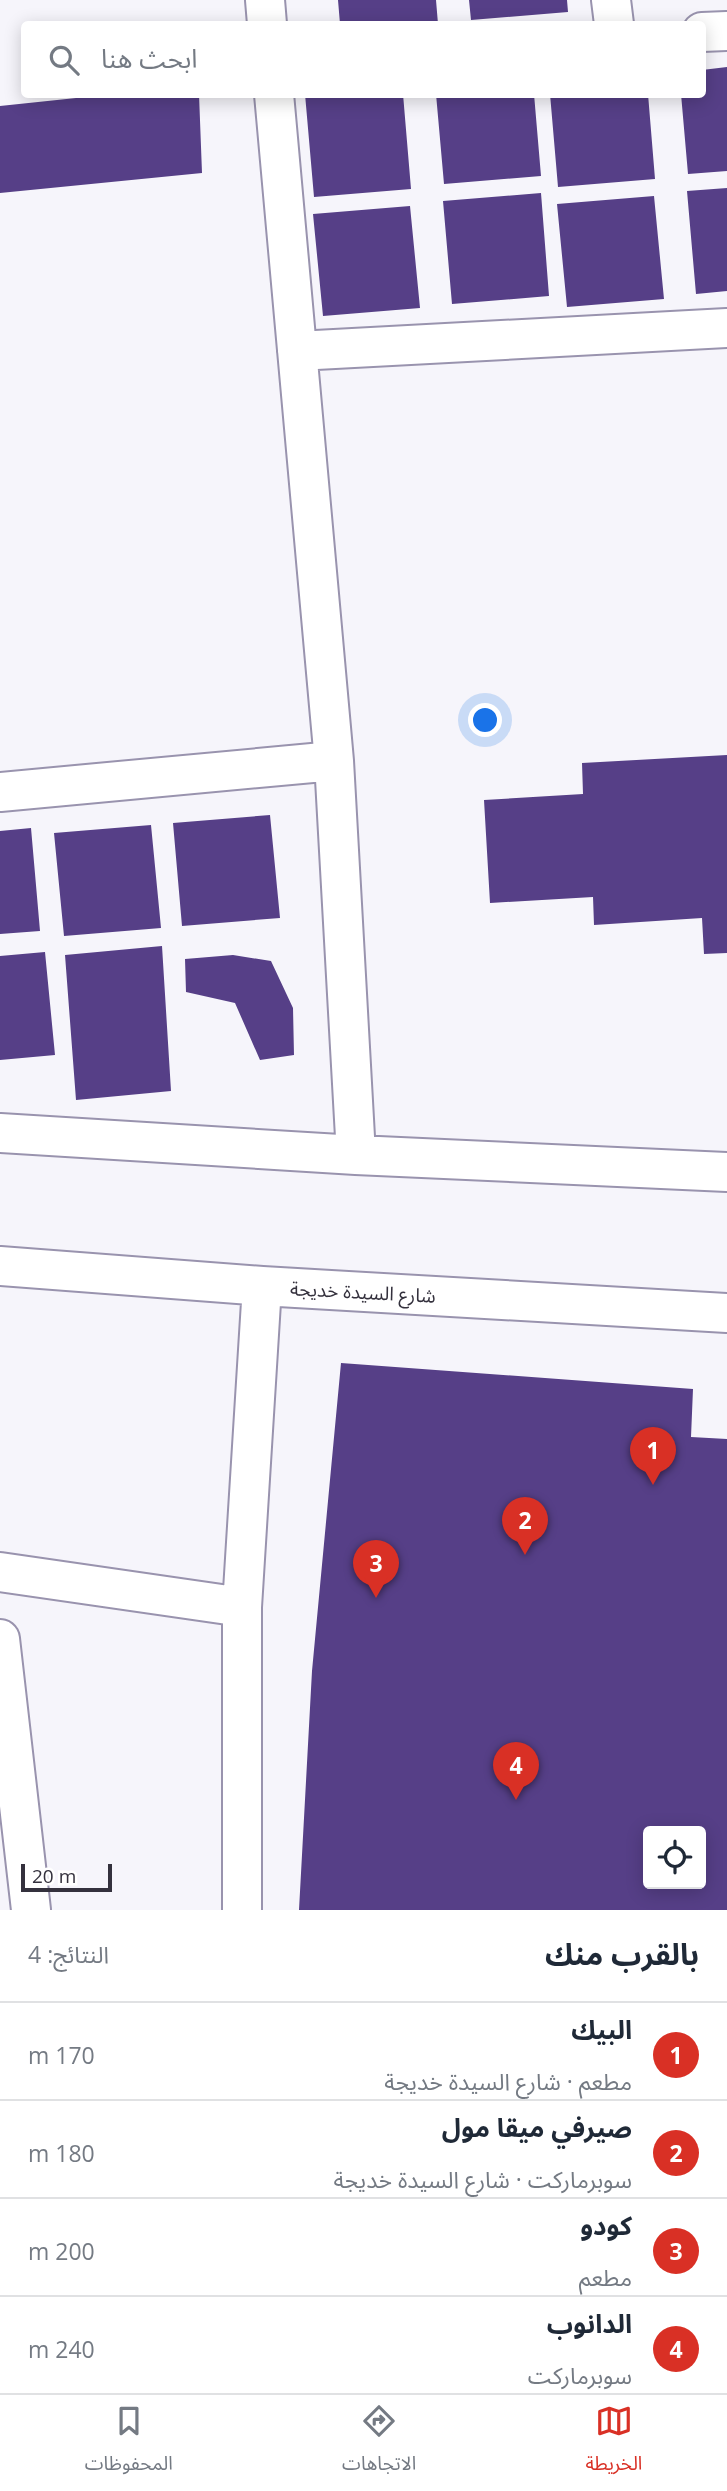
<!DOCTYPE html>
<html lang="ar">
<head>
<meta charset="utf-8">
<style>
	:root { --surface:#fff; --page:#f2f2f3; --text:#1f2937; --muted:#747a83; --line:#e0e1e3; --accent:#d93025 }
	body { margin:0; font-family:"Open Sans","Noto Sans Arabic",sans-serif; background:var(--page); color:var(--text); direction:rtl }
	.controls { position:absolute; right:21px; bottom:21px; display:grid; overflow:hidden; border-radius:7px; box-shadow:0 4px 18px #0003 }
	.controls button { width:63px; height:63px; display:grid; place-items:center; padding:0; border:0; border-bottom:2px solid var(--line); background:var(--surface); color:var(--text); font:35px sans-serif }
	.scale { position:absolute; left:21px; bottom:18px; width:91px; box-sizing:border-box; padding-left:7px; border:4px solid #34313d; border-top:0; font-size:19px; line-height:24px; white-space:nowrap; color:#34313d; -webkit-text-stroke:5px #fff; paint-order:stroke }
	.you { position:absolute; left:486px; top:721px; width:24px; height:24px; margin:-18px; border:5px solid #fff; border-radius:50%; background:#1a73e8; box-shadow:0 0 0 10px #1a73e833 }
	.badge { display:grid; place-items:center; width:46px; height:46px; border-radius:50%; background:var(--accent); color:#fff; font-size:23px; font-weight:700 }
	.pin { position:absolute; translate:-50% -58px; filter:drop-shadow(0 2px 4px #0008) }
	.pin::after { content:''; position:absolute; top:37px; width:24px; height:21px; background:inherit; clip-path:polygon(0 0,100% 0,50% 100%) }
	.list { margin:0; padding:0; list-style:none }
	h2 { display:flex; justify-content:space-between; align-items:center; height:91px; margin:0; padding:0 28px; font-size:30px }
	h2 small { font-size:23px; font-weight:400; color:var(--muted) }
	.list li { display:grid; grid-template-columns:46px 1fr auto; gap:21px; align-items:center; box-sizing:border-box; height:98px; padding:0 28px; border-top:2px solid var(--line) }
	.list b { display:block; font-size:26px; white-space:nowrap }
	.list p { margin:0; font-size:23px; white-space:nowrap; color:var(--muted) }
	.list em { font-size:23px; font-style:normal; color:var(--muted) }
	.icon { flex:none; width:38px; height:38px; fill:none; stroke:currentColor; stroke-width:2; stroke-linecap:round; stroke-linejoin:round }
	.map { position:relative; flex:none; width:727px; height:1910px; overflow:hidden; direction:ltr }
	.search { position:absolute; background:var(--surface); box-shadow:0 4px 18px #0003; left:21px; right:21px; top:21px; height:77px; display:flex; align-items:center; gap:18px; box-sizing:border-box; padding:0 24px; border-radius:7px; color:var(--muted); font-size:26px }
	.sheet { height:483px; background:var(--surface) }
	nav { display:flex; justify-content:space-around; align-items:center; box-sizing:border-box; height:98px; border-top:2px solid var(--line); background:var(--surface); font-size:19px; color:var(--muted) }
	nav a { display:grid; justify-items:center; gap:4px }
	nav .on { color:var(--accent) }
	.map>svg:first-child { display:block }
	.building { fill:#563f87; fill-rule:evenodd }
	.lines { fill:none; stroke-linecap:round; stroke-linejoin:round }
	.minor-casing { stroke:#9993ae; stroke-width:42 }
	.minor { stroke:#fff; stroke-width:38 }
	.labels { text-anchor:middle; stroke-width:7; stroke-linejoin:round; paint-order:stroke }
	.street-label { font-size:19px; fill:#34313d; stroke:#fff }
</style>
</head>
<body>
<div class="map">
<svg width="727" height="1910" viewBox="0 0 727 1910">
	<rect width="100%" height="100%" fill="#f6f5fb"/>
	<!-- building -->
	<path class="building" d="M 338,0 L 436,0 L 438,24 L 340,24 Z
		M 469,0 L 567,0 L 568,12 L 471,20 Z
		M 727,67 L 727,171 L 688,174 L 681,94 L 702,94 L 702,70 Z
		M 114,94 L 199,94 L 202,173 L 0,193 L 0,106 Z
		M 305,94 L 403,94 L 411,189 L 314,197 Z
		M 436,94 L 534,94 L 541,176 L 444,184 Z
		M 550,94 L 648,94 L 655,179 L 558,187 Z
		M 727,188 L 727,291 L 696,294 L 687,191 Z
		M 541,193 L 549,296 L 452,304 L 443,201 Z
		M 654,196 L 664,299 L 567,307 L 557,204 Z
		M 410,206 L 420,308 L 323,316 L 313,214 Z
		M 727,755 L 727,953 L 704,954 L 702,918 L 594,925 L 593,897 L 490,903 L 484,800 L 583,794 L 582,763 Z
		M 270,815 L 280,918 L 182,926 L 173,823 Z
		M 151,825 L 161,928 L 64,936 L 54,833 Z
		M 31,828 L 40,931 L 0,934 L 0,831 Z
		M 162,946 L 171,1091 L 76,1100 L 65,955 Z
		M 45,952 L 55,1055 L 0,1060 L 0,956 Z
		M 233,955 L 271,961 L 293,1008 L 294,1055 L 260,1060 L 235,1003 L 186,992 L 185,959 Z
		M 341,1363 L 693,1389 L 691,1437 L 727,1439 L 727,1910 L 299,1910 L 312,1671 ZM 648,1831 L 701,1831 L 701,1884 L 648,1884 Z"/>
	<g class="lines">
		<defs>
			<path id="minor" d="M 265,0 L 267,24
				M 611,0 L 614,24
				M 702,32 L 727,31
				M 274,94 L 334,761 L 356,1155
				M 297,351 L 727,328
				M 0,792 L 334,761
				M 0,1133 L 356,1155 L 727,1172
				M 0,1266 L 262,1286 L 727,1313
				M 0,1572 L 242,1607
				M 0,1639 L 31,1910
				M 242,1910 L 242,1607 L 262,1286"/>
		</defs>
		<!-- minor casing -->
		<use href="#minor" class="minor-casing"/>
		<!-- minor -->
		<use href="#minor" class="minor"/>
	</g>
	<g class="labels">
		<!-- street labels -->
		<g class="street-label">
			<text transform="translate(363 1292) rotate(3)" y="7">شارع السيدة خديجة</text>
		</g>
	</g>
</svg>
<div class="controls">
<button><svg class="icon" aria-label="locate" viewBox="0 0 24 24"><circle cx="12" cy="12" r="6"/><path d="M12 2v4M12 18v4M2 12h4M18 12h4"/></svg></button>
</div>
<div class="scale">20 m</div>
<div class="you"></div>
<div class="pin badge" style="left:653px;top:1485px">1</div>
<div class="pin badge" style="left:525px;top:1555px">2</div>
<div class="pin badge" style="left:376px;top:1598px">3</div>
<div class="pin badge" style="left:516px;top:1800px">4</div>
<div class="search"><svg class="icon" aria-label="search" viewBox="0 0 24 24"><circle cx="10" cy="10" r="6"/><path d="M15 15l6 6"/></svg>ابحث هنا</div>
</div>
<section class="sheet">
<h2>بالقرب منك<small>النتائج: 4</small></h2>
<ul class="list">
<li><span class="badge">1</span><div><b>البيك</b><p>مطعم · شارع السيدة خديجة</p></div><em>170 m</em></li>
<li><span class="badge">2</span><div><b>صيرفي ميقا مول</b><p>سوبرماركت · شارع السيدة خديجة</p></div><em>180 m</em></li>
<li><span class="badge">3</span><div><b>كودو</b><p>مطعم</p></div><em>200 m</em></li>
<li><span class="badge">4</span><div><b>الدانوب</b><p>سوبرماركت</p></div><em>240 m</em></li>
</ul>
</section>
<nav>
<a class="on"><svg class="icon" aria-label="map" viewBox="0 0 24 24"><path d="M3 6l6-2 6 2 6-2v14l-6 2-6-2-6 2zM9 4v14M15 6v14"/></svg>الخريطة</a>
<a><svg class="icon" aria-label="directions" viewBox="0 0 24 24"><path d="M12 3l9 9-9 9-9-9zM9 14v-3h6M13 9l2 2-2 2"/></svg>الاتجاهات</a>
<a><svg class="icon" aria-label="saved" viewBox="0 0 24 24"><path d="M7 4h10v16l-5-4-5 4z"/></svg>المحفوظات</a>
</nav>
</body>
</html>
